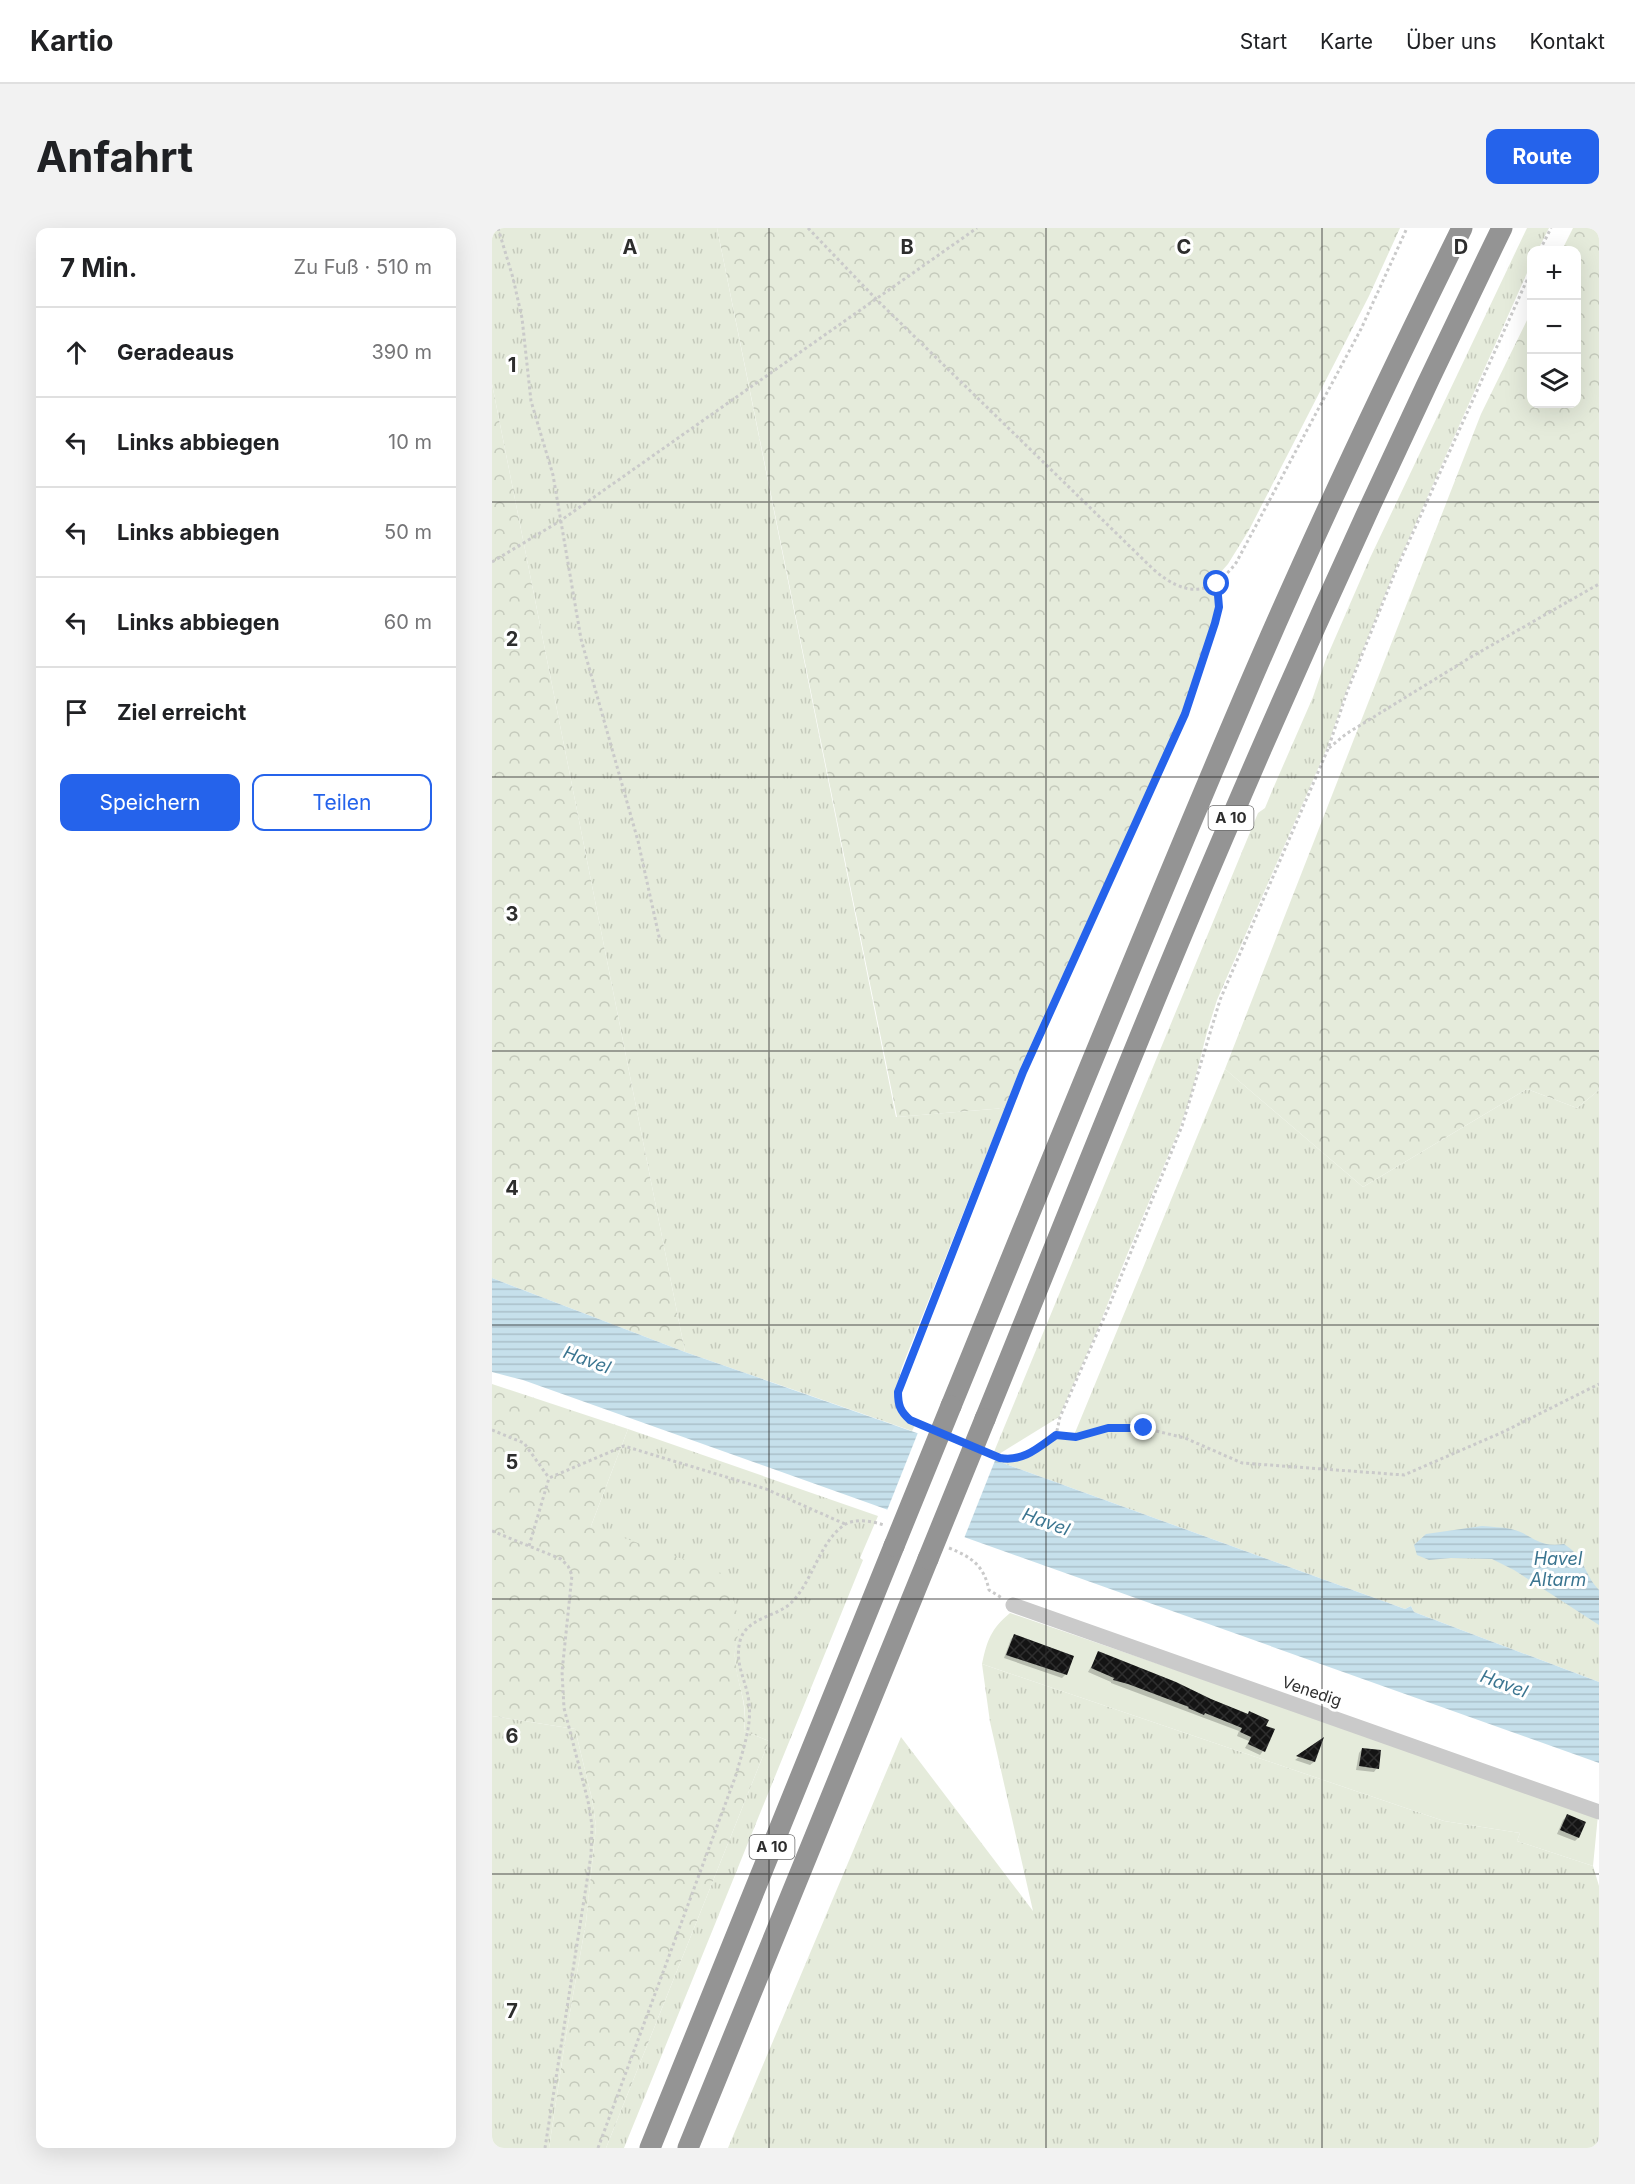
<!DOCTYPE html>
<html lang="de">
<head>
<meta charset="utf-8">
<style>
	:root { --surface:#fff; --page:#f2f2f2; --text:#202124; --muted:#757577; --line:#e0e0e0; --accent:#2563eb }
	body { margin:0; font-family:Inter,sans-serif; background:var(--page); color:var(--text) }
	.controls { position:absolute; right:18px; top:18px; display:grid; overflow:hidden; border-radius:12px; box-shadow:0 6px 24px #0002 }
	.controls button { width:54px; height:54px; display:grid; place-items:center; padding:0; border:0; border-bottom:2px solid var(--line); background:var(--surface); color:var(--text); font:30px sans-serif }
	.stop { position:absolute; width:18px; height:18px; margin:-14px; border:4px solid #2563eb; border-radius:50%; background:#fff }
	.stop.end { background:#2563eb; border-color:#fff; box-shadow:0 2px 6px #0008 }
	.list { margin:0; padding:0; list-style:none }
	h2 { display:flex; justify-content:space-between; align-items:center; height:78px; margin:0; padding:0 24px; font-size:26px }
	h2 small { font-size:20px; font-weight:400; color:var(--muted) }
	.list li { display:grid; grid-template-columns:39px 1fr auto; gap:18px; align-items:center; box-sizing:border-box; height:90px; padding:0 24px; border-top:2px solid var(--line) }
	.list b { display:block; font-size:22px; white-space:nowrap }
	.list em { font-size:20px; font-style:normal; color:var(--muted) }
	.actions { display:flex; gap:12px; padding:18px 24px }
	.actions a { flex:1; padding:14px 0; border:2px solid var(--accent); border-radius:12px; text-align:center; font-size:21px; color:var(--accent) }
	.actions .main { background:var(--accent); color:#fff }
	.icon { flex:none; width:33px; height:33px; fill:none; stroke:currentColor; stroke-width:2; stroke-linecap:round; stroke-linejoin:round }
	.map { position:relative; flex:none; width:1107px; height:1920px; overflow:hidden; border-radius:12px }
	header { display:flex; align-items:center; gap:36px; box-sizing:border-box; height:84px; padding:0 30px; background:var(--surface); border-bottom:2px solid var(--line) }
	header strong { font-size:28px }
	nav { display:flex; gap:33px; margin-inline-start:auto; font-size:21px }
	.intro { display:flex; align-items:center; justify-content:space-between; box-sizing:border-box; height:144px; padding:0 36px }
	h1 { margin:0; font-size:42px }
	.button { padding:15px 27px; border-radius:12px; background:var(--accent); color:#fff; font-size:21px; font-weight:700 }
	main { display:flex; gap:36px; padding:0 36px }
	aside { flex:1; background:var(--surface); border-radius:12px; box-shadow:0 6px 24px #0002 }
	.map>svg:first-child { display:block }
	.grass { fill:url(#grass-tufts) }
	.forest { fill:url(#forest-crowns) }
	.park { fill:#e5ebdb }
	.water { fill:url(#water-rules) }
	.pier { fill:#fff }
	.shadow { fill:#0003 }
	.building { fill:url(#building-cross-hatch) }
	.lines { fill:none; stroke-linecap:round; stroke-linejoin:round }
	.path { stroke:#cacaca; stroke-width:3; stroke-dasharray:3 3; stroke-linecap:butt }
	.minor { stroke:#cacaca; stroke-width:15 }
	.highway { stroke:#949494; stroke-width:21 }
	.highway-bridge { stroke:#949494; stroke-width:21 }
	.route { stroke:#2563eb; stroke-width:8 }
	.grid { fill:none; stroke:#2d2d2d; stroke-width:1.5; stroke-opacity:0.55 }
	.labels { text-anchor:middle; stroke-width:6; stroke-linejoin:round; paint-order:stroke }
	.shield { fill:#fff; stroke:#6c6c6c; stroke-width:1.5 }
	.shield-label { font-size:15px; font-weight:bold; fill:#2d2d2d }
	.street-label { font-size:16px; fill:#2d2d2d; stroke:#fff }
	.water-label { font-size:18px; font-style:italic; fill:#3b7590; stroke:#fff }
	.grid-label { font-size:20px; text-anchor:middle; font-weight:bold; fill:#2d2d2d; stroke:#fff; stroke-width:6; stroke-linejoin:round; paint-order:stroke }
</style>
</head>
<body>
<header>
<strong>Kartio</strong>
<nav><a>Start</a><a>Karte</a><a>Über uns</a><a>Kontakt</a></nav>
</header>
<div class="intro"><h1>Anfahrt</h1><a class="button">Route</a></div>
<main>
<aside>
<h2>7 Min.<small>Zu Fuß · 510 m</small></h2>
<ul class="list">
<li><svg class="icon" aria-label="ahead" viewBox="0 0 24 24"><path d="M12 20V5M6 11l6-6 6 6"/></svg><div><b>Geradeaus</b></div><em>390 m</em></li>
<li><svg class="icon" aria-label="left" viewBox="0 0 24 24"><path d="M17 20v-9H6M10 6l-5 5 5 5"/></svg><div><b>Links abbiegen</b></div><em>10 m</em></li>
<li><svg class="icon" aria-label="left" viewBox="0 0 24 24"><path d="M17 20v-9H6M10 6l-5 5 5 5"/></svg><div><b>Links abbiegen</b></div><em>50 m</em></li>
<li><svg class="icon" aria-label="left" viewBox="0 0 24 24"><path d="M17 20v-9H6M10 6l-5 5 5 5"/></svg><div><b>Links abbiegen</b></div><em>60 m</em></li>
<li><svg class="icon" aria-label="arrive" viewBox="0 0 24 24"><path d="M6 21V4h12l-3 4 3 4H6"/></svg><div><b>Ziel erreicht</b></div></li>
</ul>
<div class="actions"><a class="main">Speichern</a><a>Teilen</a></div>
</aside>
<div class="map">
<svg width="1107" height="1920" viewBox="0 0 1107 1920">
	<defs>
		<pattern id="grass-tufts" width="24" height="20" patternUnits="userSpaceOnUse" patternTransform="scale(1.5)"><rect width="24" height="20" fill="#e5ebdb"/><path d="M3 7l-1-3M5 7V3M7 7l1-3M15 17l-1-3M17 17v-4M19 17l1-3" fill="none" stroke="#c5cabc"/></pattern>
		<pattern id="forest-crowns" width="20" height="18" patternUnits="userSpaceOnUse" patternTransform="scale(1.5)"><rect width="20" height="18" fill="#e5ebdb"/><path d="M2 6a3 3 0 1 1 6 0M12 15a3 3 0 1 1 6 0" fill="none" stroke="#c5cabc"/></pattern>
		<pattern id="water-rules" width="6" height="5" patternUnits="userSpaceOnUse" patternTransform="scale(1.5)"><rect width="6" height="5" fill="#c6e0eb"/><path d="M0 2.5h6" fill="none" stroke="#aac0ca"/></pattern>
		<pattern id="building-cross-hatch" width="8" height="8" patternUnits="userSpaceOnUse" patternTransform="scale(1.5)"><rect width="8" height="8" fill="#141414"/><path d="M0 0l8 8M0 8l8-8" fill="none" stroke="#2e2e2e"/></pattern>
	</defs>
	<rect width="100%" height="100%" fill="#fff"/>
	<!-- grass -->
	<path class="grass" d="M 0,0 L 225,0 L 404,889 L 513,880 L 410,1139 C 403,1165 396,1182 423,1197 L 420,1203 L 193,1124 L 0,156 Z
		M 1035,0 L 1057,0 L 1046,22 L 1040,22 L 1039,36 L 903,342 L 854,464 L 835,520 L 725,772 L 715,804 L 699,867 L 688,899 L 635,1027 L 605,1103 L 567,1189 L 499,1231 L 766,585 L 773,580 L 780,563 L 821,469 L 834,431 L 878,330 Z
		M 733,841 L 871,959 L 1035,861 L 1085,880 L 1107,862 L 1107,1454 L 922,1384 L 919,1378 L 913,1381 L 508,1234 C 531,1234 547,1225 564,1210 L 580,1212 Z
		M 136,1201 L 386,1288 L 368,1330 L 371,1332 L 132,1920 L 114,1920 L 277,1513 L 252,1503 C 257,1472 244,1458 243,1429 C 242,1421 245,1413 246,1406 L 99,1298 Z
		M 490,1436 L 952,1593 L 1028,1605 L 1025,1613 L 1101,1638 L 1107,1658 L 1107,1920 L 236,1920 L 409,1509 L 541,1683 L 498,1494 Z
		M 0,1488 L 83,1501 L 100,1571 L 104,1598 L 94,1694 L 74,1807 L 57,1920 L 0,1920 Z"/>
	<!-- forest -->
	<path class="forest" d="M 225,0 L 908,0 L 877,68 L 757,302 L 736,336 L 722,352 L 725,366 L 720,398 L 691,484 L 530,836 L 513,880 L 405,889 Z
		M 1081,0 L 1107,0 L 1107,862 L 1085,880 L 1035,861 L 871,959 L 733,841 L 989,186 L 1039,84 L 1040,176 L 1084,176 L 1084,22 L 1070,22 Z
		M 0,156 L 193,1124 L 0,1050 Z
		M 0,1156 L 136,1201 L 99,1298 L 229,1345 C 240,1366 248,1382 246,1407 C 245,1415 242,1422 243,1430 C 245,1457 256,1474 252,1503 L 277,1513 L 114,1920 L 57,1920 L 74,1807 L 94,1694 L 104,1598 L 100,1571 L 83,1501 L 0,1488 Z"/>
	<!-- park -->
	<path class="park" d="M 518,1385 L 1106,1587 L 1101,1638 L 1025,1613 L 1028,1605 L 952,1593 L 490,1436 C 495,1412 499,1401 518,1385 Z"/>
	<!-- water -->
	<path class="water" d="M 0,1050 L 193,1124 L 508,1234 L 913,1381 L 919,1378 L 922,1384 L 1107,1454 L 1107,1535 L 31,1152 L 0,1144 Z
		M 990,1298 C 999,1299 1010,1299 1019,1301 C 1041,1306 1044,1320 1072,1316 C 1094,1330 1091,1345 1107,1362 L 1107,1397 L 1022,1342 L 1000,1331 L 959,1330 L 937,1332 L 925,1327 L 922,1317 L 934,1306 Z"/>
	<!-- pier -->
	<path class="pier" d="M 427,1202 L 504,1230 L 471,1313 L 394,1285 Z"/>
	<!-- shadow -->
	<path class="shadow" d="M 523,1408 L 574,1446 L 570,1450 L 512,1430 L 519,1411 Z
		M 607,1425 L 773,1499 L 771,1523 L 768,1527 L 753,1520 L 757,1513 L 745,1508 L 747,1503 L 619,1455 L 619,1454 L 596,1444 Z
		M 829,1513 L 822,1534 L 818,1537 L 803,1532 Z
		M 870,1521 L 885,1540 L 882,1544 L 864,1542 L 867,1525 Z
		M 1075,1588 L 1086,1610 L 1083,1613 L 1065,1606 L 1071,1592 Z"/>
	<!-- building -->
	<path class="building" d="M 522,1406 L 582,1428 L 575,1447 L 514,1427 Z
		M 606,1423 L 684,1454 L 719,1471 L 756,1486 L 757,1483 L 777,1492 L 774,1498 L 783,1501 L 773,1524 L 756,1516 L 759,1509 L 748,1504 L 750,1500 L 713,1485 L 712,1487 L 696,1480 L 697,1479 L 636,1456 L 621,1452 L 622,1450 L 599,1440 Z
		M 832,1509 L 823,1534 L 804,1528 Z
		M 870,1520 L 889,1522 L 887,1541 L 867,1538 Z
		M 1075,1586 L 1094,1594 L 1087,1610 L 1068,1602 Z"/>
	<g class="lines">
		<!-- path -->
		<path class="path" d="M 6,0 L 21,50 L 30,90 L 39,173 L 61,247 L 89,411 L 146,613 L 168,713
			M 316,0 L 385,72 L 661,341 C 693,369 718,369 744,335 L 869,101 L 915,0
			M 1048,22 L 1059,0
			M 0,334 L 68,293 L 485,0
			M 837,520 L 854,506 L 979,429 L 1107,356
			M 433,1199 C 414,1191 406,1185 406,1164 L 531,844 L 693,486 L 723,395 L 727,379 L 725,356
			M 0,1202 L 32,1215 L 57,1250
			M 564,1207 L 584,1209 L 616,1200 L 652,1200 L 693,1210 L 750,1235 L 912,1247 L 1011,1204 L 1107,1156
			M 497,1226 C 527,1238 540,1224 564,1207 L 568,1189 L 615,1083 L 690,898 L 728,772 L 836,521 L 855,464 L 904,342 L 1040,41
			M 0,1303 L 69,1331 L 76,1338 L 80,1347 L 70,1444 L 72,1480 L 96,1573 L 100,1597 L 99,1627 L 53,1920
			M 37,1318 L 57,1250 L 132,1218 L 274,1261 L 353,1296
			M 457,1320 C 480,1329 492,1338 497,1362 L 510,1370
			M 106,1920 L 244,1547 C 250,1524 260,1499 257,1475 C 255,1453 242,1437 248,1413 C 254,1390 283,1389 298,1376 C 321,1354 326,1316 352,1297 C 363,1290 380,1293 392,1297"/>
		<!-- minor -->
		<path class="minor" d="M 521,1377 L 1107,1584"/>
		<!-- highway -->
		<path class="highway" d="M 459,1178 C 555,943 650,708 750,474 C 818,314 893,156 970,0
			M 493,1191 C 565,1014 635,836 710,659 C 804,437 904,217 1010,0
			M 158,1920 L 402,1318
			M 196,1920 L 436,1331"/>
		<!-- highway-bridge -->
		<path class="highway-bridge" d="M 402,1318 L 459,1178
			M 436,1331 L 493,1191"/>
	</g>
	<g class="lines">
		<!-- route -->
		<path class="route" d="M 652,1200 L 616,1200 L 584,1209 L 564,1207 C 546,1220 531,1234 508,1230 L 418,1192 C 408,1183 406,1177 406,1164 L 531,844 L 693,486 L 723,395 L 727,379 L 725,356"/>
	</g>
	<!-- grid -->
	<path class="grid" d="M 277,0 L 277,1920M 554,0 L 554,1920M 830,0 L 830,1920M 0,274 L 1107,274M 0,549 L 1107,549M 0,823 L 1107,823M 0,1097 L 1107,1097M 0,1371 L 1107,1371M 0,1646 L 1107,1646"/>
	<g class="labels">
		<!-- shield labels -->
		<g class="shield">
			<rect x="716.5" y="578" width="45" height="24" rx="4.5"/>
			<rect x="257.5" y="1607" width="45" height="24" rx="4.5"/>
		</g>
		<g class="shield-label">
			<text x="739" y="595">A 10</text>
			<text x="280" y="1624">A 10</text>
		</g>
		<!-- street labels -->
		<g class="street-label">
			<text transform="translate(820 1463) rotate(19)" y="6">Venedig</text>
		</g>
		<!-- water labels -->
		<g class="water-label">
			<text transform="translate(95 1132) rotate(20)" y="6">Havel</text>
			<text transform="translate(554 1294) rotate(20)" y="6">Havel</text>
			<text x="1066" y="1337">Havel<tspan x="1066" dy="21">Altarm</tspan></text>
			<text transform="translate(1012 1456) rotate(20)" y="6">Havel</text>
		</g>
	</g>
	<g class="grid-label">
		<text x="138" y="26">A</text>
		<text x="415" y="26">B</text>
		<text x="692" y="26">C</text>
		<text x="969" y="26">D</text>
		<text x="20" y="144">1</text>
		<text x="20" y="418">2</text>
		<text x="20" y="693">3</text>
		<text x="20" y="967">4</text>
		<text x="20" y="1241">5</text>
		<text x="20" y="1515">6</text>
		<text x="20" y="1790">7</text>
	</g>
</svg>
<div class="controls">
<button>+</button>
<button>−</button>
<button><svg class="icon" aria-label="layers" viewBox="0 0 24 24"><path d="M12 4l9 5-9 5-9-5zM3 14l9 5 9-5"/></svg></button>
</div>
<div class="stop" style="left:725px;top:356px"></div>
<div class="stop end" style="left:652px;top:1200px"></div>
</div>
</main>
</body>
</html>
